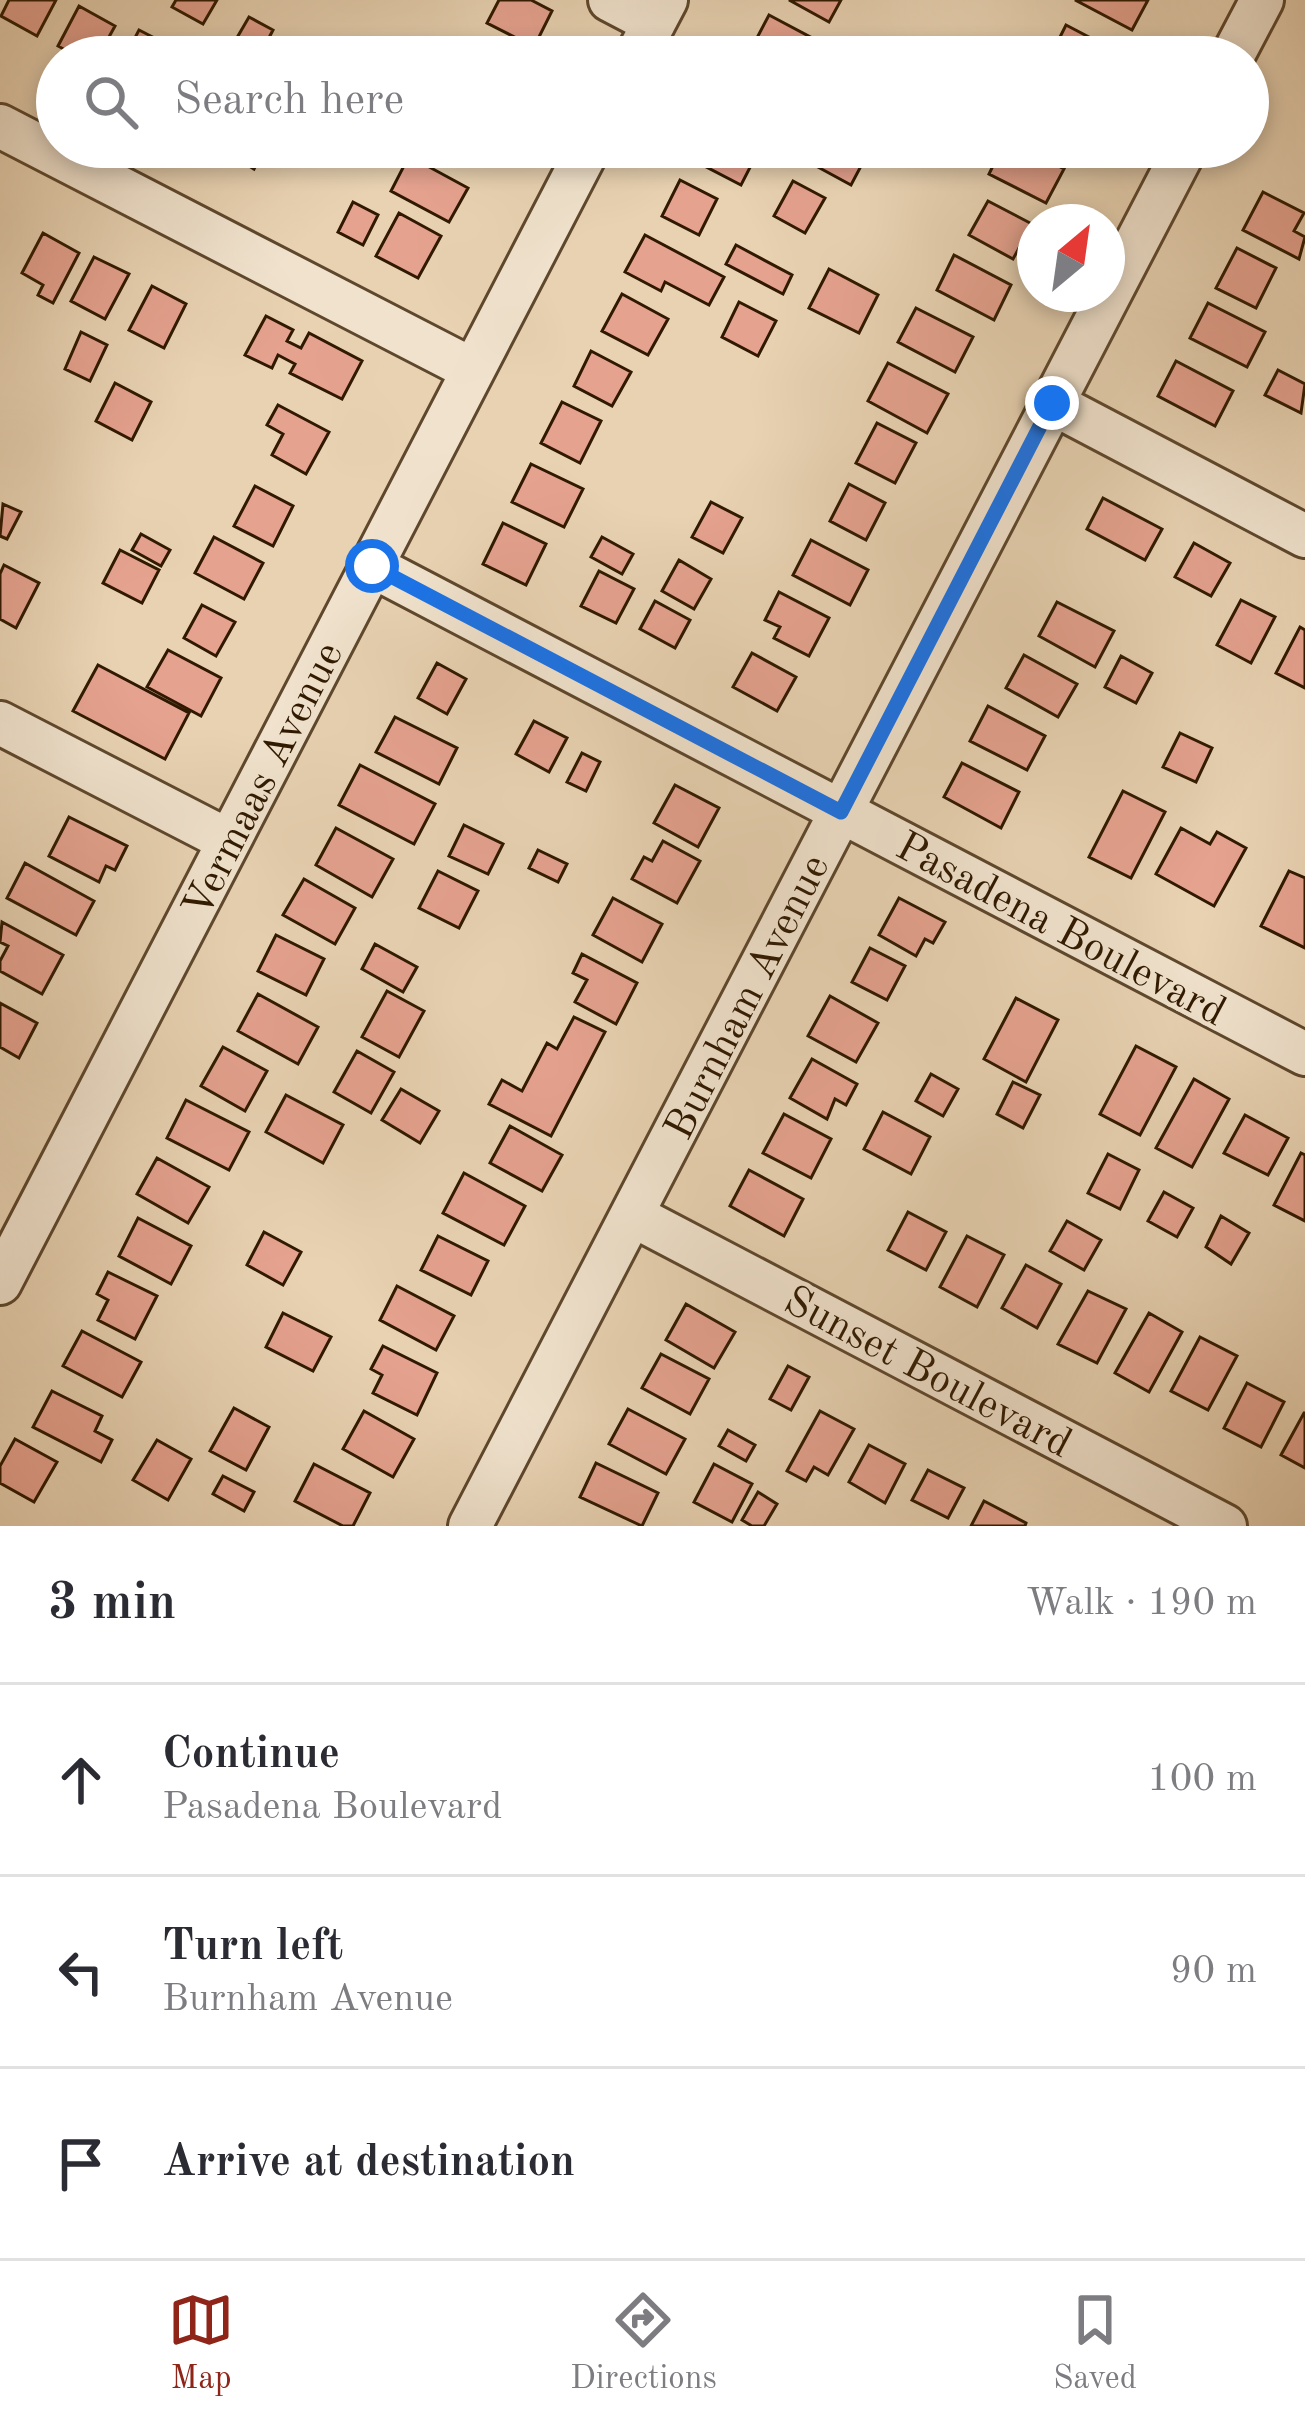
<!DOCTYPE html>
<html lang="en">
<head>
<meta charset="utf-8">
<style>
	:root { --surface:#fff; --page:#f2f2f3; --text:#2b2b33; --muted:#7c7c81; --line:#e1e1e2; --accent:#8f2418 }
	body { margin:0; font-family:"Old Standard TT",serif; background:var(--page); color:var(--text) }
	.compass { position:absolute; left:1017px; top:204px; width:108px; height:108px; border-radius:50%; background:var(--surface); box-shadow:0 6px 18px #0003; rotate:29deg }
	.stop { position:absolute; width:36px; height:36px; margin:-27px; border:9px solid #1a73e8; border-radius:50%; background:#fff }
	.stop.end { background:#1a73e8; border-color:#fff; box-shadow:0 3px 12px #0008 }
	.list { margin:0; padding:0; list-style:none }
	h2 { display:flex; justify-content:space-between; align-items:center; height:156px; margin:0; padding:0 48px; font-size:51px }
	h2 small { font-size:39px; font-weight:400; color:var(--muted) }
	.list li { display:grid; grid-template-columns:78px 1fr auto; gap:36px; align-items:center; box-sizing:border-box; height:192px; padding:0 48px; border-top:3px solid var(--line) }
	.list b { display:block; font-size:45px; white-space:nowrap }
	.list p { margin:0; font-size:39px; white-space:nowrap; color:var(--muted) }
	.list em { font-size:39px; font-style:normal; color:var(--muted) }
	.icon { flex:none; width:66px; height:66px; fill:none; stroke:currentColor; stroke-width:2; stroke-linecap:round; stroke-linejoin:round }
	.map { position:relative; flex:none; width:1305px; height:1526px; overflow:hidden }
	.search { position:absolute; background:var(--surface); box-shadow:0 6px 18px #0003; left:36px; right:36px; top:36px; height:132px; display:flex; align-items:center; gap:30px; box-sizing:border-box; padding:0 42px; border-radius:66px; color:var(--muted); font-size:45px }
	.sheet { height:732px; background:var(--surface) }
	nav { display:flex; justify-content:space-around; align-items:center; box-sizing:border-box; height:168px; border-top:3px solid var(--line); background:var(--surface); font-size:33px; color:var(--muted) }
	nav a { display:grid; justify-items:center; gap:6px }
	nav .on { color:var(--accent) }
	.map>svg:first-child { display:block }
	.building { fill:#e5a28f; stroke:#301900; stroke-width:3 }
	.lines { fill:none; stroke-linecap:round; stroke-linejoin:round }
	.street-casing { stroke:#5e472c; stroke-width:48 }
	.street { stroke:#f0e2cd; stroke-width:42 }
	.route { stroke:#1a73e8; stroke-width:15 }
	.labels { text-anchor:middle; stroke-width:9; stroke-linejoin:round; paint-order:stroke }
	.street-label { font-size:42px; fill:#301900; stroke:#f0e2cd }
</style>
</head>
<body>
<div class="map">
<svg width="1305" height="1526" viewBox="0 0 1305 1526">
	<rect width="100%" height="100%" fill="#e8d2b2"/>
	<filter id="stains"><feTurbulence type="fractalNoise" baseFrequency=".00167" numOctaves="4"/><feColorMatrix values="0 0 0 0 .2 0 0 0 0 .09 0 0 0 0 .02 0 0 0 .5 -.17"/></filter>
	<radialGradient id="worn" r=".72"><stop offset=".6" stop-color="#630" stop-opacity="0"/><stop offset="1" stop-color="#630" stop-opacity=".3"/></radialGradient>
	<!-- building -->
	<path class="building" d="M 9,0 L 56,0 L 37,36 L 1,16 Z
		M 176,0 L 217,0 L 203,24 L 172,7 Z
		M 499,0 L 531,0 L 552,11 L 534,47 L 487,23 Z
		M 789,0 L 841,0 L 829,22 Z
		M 1075,0 L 1148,0 L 1132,30 Z
		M 79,6 L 115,26 L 98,57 L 78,57 L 58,46 Z
		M 769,15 L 814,39 L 805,57 L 757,57 L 749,53 Z
		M 249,17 L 273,30 L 259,57 L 248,57 L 231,48 Z
		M 1066,25 L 1123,55 L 1122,57 L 1050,57 Z
		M 139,30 L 176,49 L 171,57 L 125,57 Z
		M 899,39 L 930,55 L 929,57 L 890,57 Z
		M 219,147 L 265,147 L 254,169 Z
		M 700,147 L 758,147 L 760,148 L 741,185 L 693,160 Z
		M 827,147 L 870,149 L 851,185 L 816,166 Z
		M 1002,147 L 1022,147 L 1064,169 L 1046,203 L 989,174 Z
		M 409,156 L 468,188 L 449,222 L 391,191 Z
		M 680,180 L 717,199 L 699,235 L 662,216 Z
		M 793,181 L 825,198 L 805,233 L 774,216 Z
		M 1263,192 L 1304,213 L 1294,231 L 1305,237 L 1299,259 L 1243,230 Z
		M 988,201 L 1032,224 L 1013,259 L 969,235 Z
		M 353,202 L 378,215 L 363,245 L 338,232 Z
		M 399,213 L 441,236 L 418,278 L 376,256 Z
		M 43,233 L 79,253 L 53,303 L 38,295 L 43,285 L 22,273 Z
		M 645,235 L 724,277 L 709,305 L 665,282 L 661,291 L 625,272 Z
		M 736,245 L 792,275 L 783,294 L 726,264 Z
		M 1237,248 L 1276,268 L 1256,308 L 1216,288 Z
		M 954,255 L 1011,285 L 994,320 L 937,290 Z
		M 94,257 L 129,274 L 105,319 L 71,301 Z
		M 829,269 L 878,295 L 859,333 L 809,308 Z
		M 152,286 L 186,304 L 164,348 L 129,330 Z
		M 622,294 L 668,319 L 648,355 L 602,331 Z
		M 739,302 L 776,321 L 758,356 L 722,337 Z
		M 1208,303 L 1265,332 L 1247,367 L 1190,338 Z
		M 916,308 L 973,337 L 955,372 L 898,342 Z
		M 266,316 L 293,330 L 287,341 L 301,348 L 309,333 L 362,361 L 342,399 L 290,373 L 295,364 L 278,355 L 272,368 L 245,355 Z
		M 81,332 L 107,345 L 90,381 L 65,369 Z
		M 591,351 L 631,372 L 612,406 L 574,386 Z
		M 1176,361 L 1233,391 L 1215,426 L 1158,396 Z
		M 888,363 L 948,394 L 927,433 L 868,401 Z
		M 1278,370 L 1305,384 L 1301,413 L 1265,395 Z
		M 115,383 L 151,402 L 132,440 L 96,421 Z
		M 562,402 L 601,421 L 580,463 L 541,443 Z
		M 278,405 L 329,432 L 306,474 L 272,455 L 283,434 L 267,425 Z
		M 877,423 L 916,443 L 895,483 L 856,463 Z
		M 531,464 L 583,489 L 564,527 L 512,502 Z
		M 849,484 L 885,503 L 866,540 L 830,521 Z
		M 255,486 L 293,506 L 273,546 L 234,526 Z
		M 1103,498 L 1162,529 L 1145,560 L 1087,529 Z
		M 711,502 L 742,518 L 723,553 L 692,537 Z
		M 3,504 L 21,512 L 7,539 L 0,536 Z
		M 503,523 L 546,544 L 526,585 L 483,564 Z
		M 141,534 L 170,550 L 161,566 L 132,550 Z
		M 214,537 L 263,563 L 244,599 L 195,573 Z
		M 602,537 L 633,554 L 622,574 L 591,557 Z
		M 811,540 L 868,570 L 850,605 L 793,575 Z
		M 1194,543 L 1230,563 L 1211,596 L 1175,577 Z
		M 120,550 L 159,570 L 142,603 L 103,583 Z
		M 679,560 L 711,579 L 694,609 L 662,591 Z
		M 4,565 L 39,583 L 16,628 L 0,619 L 0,574 Z
		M 599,571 L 634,589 L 616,623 L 581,606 Z
		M 779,592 L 829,618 L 809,656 L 774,638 L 780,627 L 765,620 Z
		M 1241,600 L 1275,617 L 1251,663 L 1217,645 Z
		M 655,601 L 690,620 L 675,648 L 640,629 Z
		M 1057,602 L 1114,631 L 1095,667 L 1039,636 Z
		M 202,605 L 235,622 L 216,656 L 184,638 Z
		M 1300,627 L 1305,630 L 1305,688 L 1276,673 Z
		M 168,650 L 221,678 L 201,716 L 147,687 Z
		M 752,653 L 796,677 L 777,711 L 733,687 Z
		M 1024,655 L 1077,684 L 1058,717 L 1006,688 Z
		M 1121,656 L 1152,673 L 1136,703 L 1105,687 Z
		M 437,663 L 466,679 L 447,714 L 418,698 Z
		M 98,665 L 189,713 L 165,759 L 73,711 Z
		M 988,706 L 1045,736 L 1027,770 L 970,741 Z
		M 395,717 L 457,748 L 439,784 L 376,752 Z
		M 534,721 L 567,738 L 549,772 L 516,754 Z
		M 1180,733 L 1212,748 L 1196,782 L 1163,767 Z
		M 582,753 L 600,762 L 586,791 L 567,782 Z
		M 962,763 L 1019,792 L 1001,828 L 944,797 Z
		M 360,765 L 435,804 L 414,844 L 339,805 Z
		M 675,785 L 719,808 L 698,847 L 654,823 Z
		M 1123,791 L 1165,812 L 1131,878 L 1089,857 Z
		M 69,817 L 127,846 L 115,870 L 106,866 L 99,882 L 49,856 Z
		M 464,825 L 503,844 L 488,874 L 449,856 Z
		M 336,828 L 393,859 L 372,897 L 316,865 Z
		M 1181,828 L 1210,844 L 1217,832 L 1246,848 L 1214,906 L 1156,874 Z
		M 663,841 L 700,861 L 677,903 L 632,879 L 644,857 L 652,861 Z
		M 538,850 L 567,864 L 558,882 L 529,868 Z
		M 25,863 L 94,901 L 76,935 L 7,898 Z
		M 438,871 L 478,891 L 459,928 L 419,908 Z
		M 1289,871 L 1305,878 L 1305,948 L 1261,926 Z
		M 304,879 L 355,908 L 335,944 L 283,915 Z
		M 613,898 L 662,924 L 642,962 L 593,935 Z
		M 899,898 L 945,922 L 933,943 L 925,939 L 916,956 L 879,935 Z
		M 2,922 L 63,955 L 42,994 L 0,971 L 0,961 L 8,946 L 0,942 Z
		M 276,935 L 324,959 L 306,995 L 258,971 Z
		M 375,944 L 417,967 L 403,992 L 362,969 Z
		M 870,948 L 905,966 L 887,1000 L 852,982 Z
		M 582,954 L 637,983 L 616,1024 L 575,1002 L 587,980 L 573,973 Z
		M 387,991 L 424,1011 L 399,1057 L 362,1037 Z
		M 258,994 L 318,1027 L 298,1064 L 238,1031 Z
		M 830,996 L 878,1023 L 856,1062 L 808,1036 Z
		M 1016,998 L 1058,1020 L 1026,1082 L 984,1059 Z
		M 0,1003 L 37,1023 L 19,1058 L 0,1047 Z
		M 574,1017 L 605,1032 L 551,1136 L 489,1104 L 502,1080 L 522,1091 L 547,1043 L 557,1049 Z
		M 1136,1046 L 1176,1067 L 1140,1135 L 1100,1114 Z
		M 223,1047 L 267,1071 L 245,1111 L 201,1086 Z
		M 357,1051 L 394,1072 L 371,1113 L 334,1092 Z
		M 812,1059 L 857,1084 L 846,1105 L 835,1099 L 827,1119 L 790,1098 Z
		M 931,1074 L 958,1089 L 943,1116 L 916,1101 Z
		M 1194,1079 L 1229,1099 L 1192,1167 L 1156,1148 Z
		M 1013,1082 L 1040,1095 L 1023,1128 L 997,1114 Z
		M 401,1089 L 439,1111 L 420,1143 L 382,1120 Z
		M 286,1095 L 343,1125 L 323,1163 L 266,1132 Z
		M 186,1100 L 249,1132 L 229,1170 L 167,1138 Z
		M 883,1112 L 930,1137 L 911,1174 L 864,1149 Z
		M 784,1114 L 831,1139 L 811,1178 L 763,1153 Z
		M 1245,1115 L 1288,1138 L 1268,1175 L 1224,1153 Z
		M 510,1126 L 562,1155 L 542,1191 L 490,1163 Z
		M 1301,1153 L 1305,1155 L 1305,1221 L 1274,1205 Z
		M 1108,1154 L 1139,1170 L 1120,1209 L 1088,1193 Z
		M 157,1158 L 209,1187 L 188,1223 L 137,1194 Z
		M 749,1170 L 803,1199 L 784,1236 L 730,1206 Z
		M 464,1173 L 525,1206 L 504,1245 L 443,1213 Z
		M 1164,1192 L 1193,1208 L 1177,1237 L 1148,1221 Z
		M 908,1212 L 946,1232 L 926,1270 L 888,1250 Z
		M 1221,1216 L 1249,1233 L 1231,1264 L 1206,1247 Z
		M 138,1218 L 191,1246 L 171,1284 L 119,1256 Z
		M 1067,1221 L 1101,1240 L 1084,1270 L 1050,1251 Z
		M 264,1232 L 301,1252 L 283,1285 L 247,1265 Z
		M 438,1236 L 488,1261 L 471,1295 L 421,1270 Z
		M 967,1236 L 1004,1255 L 977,1307 L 940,1287 Z
		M 1026,1265 L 1061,1284 L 1037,1328 L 1002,1308 Z
		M 108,1272 L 157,1296 L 135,1339 L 98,1320 L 108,1300 L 97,1294 Z
		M 397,1286 L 454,1316 L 436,1350 L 380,1320 Z
		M 1088,1291 L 1126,1309 L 1097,1363 L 1058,1344 Z
		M 686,1304 L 735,1332 L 714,1368 L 666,1340 Z
		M 283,1313 L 331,1337 L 313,1371 L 266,1347 Z
		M 1149,1313 L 1182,1332 L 1149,1392 L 1115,1373 Z
		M 82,1331 L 141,1362 L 122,1397 L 63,1366 Z
		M 1200,1337 L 1237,1356 L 1208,1410 L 1171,1391 Z
		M 383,1346 L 437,1373 L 417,1415 L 373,1393 L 382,1375 L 371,1369 Z
		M 661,1354 L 709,1379 L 690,1414 L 642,1388 Z
		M 788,1366 L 809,1377 L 791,1410 L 770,1399 Z
		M 1247,1383 L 1284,1402 L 1261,1447 L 1224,1428 Z
		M 52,1391 L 102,1416 L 95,1431 L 112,1440 L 101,1462 L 33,1427 Z
		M 234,1408 L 269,1427 L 246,1470 L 210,1451 Z
		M 628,1409 L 685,1439 L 666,1474 L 609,1444 Z
		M 364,1411 L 414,1439 L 393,1477 L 343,1449 Z
		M 820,1411 L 854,1429 L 828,1475 L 814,1467 L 806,1481 L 787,1471 Z
		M 1304,1413 L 1305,1413 L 1305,1468 L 1281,1455 Z
		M 728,1430 L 755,1445 L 746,1461 L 719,1446 Z
		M 15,1439 L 57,1462 L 34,1502 L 0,1483 L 0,1466 Z
		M 157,1440 L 191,1459 L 168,1500 L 133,1480 Z
		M 869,1445 L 905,1464 L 885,1503 L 849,1482 Z
		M 596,1463 L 658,1493 L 642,1526 L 580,1497 Z
		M 314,1464 L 370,1493 L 353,1526 L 343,1526 L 295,1501 Z
		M 714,1464 L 752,1484 L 732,1522 L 694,1502 Z
		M 928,1470 L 964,1488 L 948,1518 L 912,1500 Z
		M 223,1476 L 254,1492 L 244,1511 L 213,1494 Z
		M 758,1492 L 777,1504 L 764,1526 L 752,1526 L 742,1520 Z
		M 984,1501 L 1026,1523 L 1025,1526 L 971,1526 Z"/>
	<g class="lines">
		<defs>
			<path id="street" d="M 610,0 L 654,23
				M 636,57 L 666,0
				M 1232,57 L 1262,0
				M 0,126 L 473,370
				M 1052,403 L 1305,536
				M 372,566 L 1305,1054
				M 0,723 L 229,841
				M 632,1215 L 1225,1526
				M 0,1283 L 589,147
				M 470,1526 L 1186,147"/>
		</defs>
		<!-- street casing -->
		<use href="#street" class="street-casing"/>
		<!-- street -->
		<use href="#street" class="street"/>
	</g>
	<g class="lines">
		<!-- route -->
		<path class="route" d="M 372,566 L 841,812 L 1052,403"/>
	</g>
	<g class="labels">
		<!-- street labels -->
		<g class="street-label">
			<text transform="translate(261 779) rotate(-63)" y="15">Vermaas Avenue</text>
			<text transform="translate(1062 927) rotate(28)" y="15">Pasadena Boulevard</text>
			<text transform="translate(745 996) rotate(-63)" y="15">Burnham Avenue</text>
			<text transform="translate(929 1370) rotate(28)" y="15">Sunset Boulevard</text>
		</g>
	</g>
	<rect width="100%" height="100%" filter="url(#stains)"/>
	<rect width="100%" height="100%" fill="url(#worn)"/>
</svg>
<svg class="compass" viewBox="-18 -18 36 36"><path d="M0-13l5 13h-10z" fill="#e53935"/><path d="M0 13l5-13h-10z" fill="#7c7c81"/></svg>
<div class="stop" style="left:372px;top:566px"></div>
<div class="stop end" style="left:1052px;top:403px"></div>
<div class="search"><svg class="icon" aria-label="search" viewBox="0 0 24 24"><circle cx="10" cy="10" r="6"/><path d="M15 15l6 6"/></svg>Search here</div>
</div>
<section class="sheet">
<h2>3 min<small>Walk · 190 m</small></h2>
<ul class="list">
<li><svg class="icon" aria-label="ahead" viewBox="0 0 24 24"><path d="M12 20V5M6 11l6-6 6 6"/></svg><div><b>Continue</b><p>Pasadena Boulevard</p></div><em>100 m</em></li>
<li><svg class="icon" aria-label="left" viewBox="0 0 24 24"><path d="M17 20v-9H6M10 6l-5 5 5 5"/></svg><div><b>Turn left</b><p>Burnham Avenue</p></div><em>90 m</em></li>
<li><svg class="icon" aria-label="arrive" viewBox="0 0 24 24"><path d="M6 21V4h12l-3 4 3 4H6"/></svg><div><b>Arrive at destination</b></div></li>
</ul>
</section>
<nav>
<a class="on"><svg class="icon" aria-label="map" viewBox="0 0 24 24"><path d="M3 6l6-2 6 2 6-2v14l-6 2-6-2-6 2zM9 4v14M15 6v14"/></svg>Map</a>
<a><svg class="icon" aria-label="directions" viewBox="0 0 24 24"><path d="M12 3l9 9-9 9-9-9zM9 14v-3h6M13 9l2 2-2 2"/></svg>Directions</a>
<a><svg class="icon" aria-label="saved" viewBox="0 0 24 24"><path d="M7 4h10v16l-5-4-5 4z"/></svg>Saved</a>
</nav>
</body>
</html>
